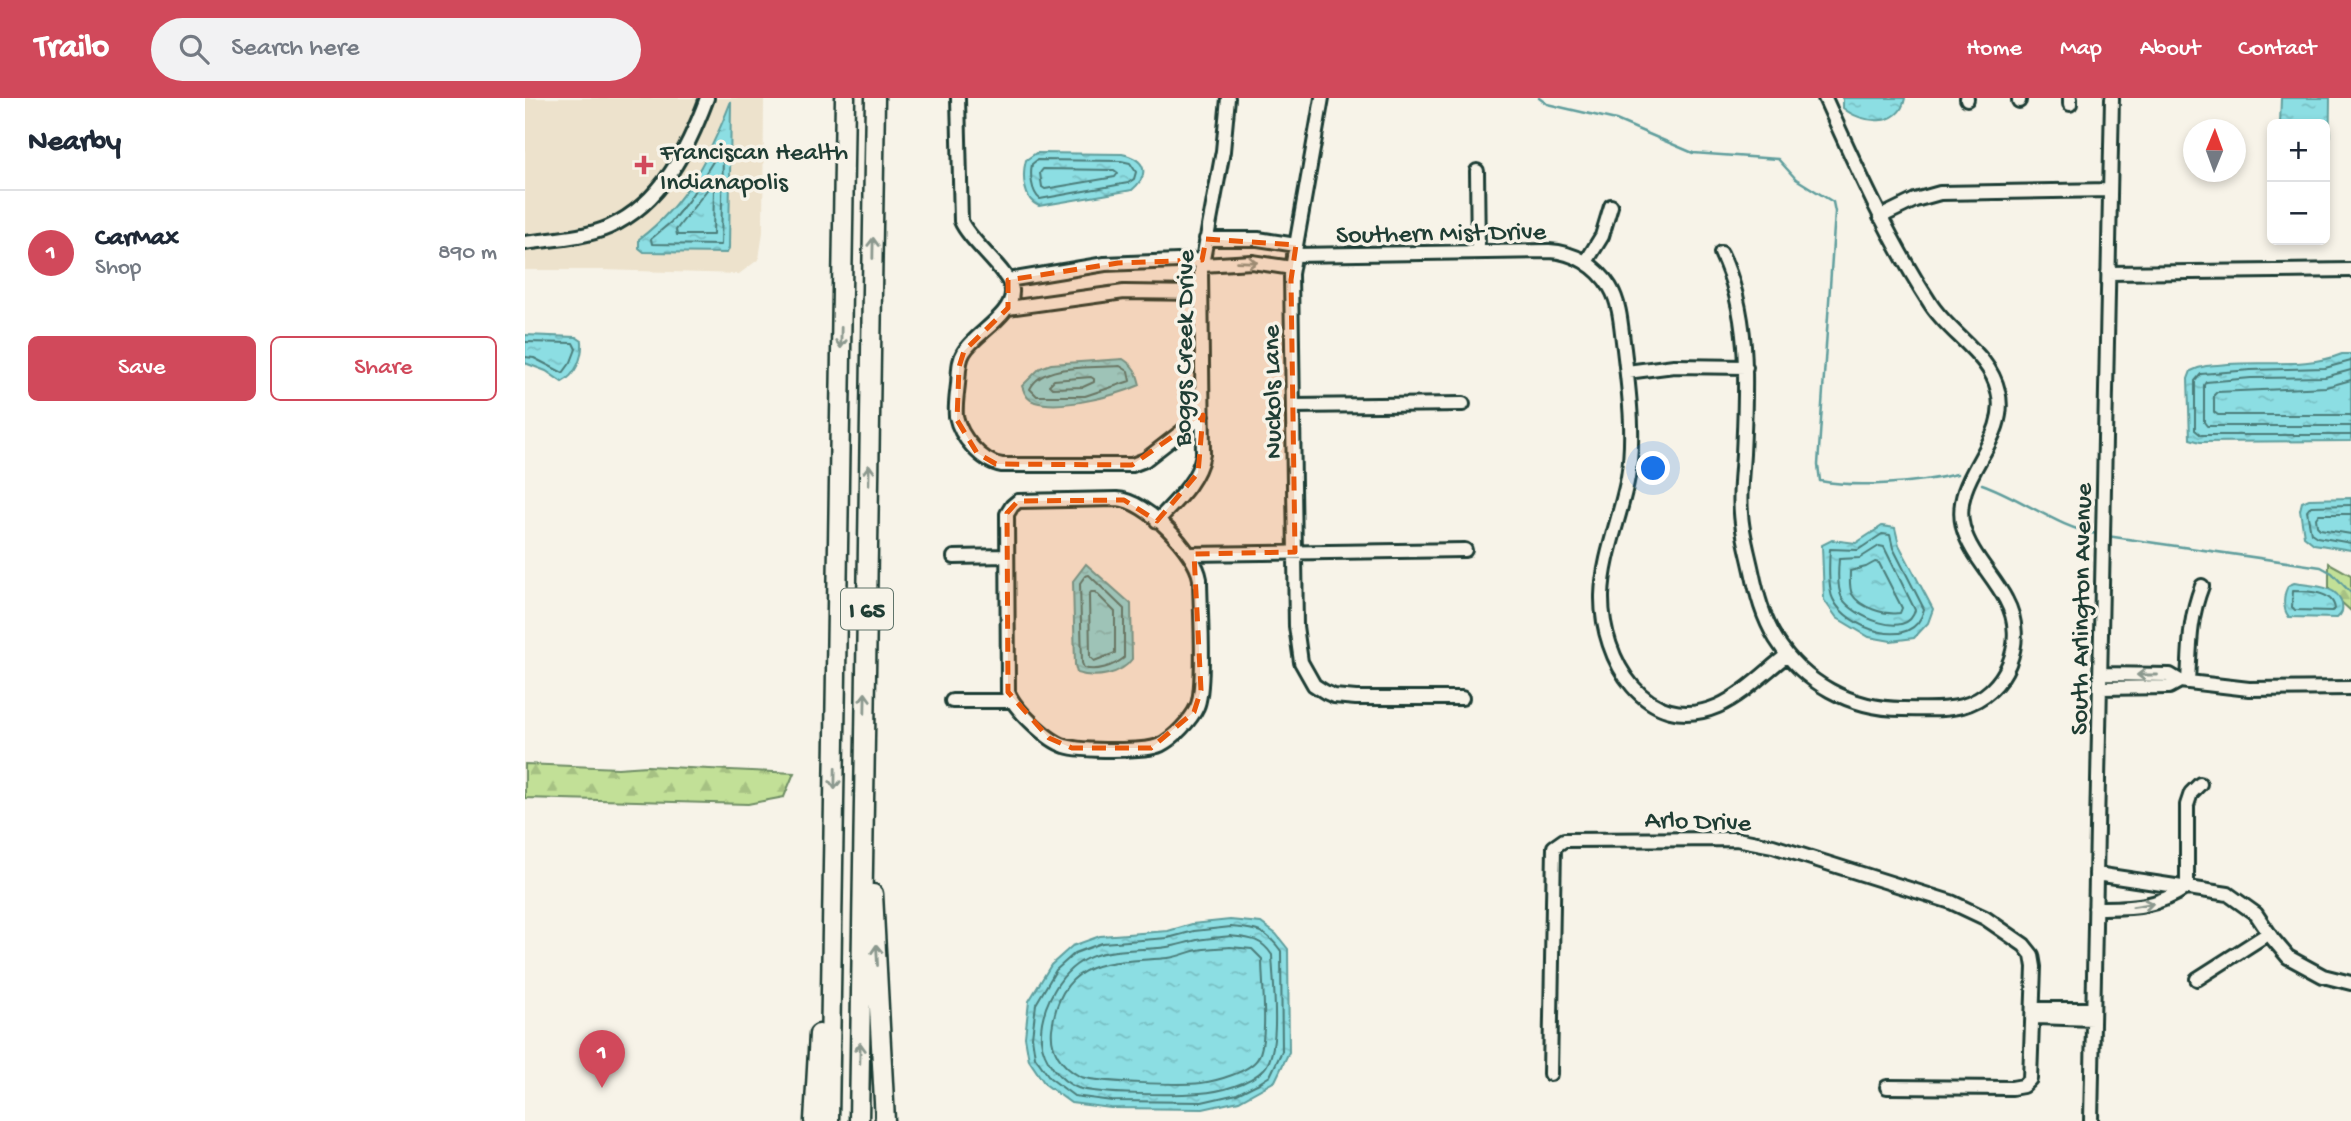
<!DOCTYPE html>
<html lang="en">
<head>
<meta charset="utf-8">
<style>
	:root { --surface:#fff; --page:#f2f2f3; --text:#1f2937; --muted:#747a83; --line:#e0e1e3; --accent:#d1495b }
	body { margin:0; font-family:"Gochi Hand",sans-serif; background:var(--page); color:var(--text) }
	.controls { position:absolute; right:21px; top:21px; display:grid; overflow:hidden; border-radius:10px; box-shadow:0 4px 10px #0003 }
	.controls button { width:63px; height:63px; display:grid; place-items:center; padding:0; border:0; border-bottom:2px solid var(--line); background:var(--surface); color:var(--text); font:35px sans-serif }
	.compass { position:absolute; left:1658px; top:21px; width:63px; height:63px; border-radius:50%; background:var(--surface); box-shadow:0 4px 10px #0003; rotate:1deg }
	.you { position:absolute; left:1129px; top:371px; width:24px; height:24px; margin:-18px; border:5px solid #fff; border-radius:50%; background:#1a73e8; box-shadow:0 0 0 10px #1a73e833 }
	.badge { display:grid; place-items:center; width:46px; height:46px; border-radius:50%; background:var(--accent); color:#fff; font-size:23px; font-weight:700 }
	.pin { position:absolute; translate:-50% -58px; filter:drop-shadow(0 2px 4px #0008) }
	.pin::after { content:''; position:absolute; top:37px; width:24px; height:21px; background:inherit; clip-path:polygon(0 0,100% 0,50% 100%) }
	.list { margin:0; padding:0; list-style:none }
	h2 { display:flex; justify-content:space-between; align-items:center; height:91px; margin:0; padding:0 28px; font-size:30px }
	h2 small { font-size:23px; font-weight:400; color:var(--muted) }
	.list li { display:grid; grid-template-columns:46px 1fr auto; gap:21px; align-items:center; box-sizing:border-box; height:126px; padding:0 28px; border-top:2px solid var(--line) }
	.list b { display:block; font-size:26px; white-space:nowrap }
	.list p { margin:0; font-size:23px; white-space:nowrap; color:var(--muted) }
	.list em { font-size:23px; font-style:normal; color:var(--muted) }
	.actions { display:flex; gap:14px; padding:21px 28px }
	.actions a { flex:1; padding:16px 0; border:2px solid var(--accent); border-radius:10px; text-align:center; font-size:24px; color:var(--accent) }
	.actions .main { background:var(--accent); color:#fff }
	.icon { flex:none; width:38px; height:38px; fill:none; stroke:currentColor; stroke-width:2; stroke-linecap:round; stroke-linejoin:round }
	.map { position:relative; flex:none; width:1826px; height:1023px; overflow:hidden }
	header { display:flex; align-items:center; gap:42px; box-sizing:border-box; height:98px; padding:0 35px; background:var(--accent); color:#fff }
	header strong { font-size:33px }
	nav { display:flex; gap:38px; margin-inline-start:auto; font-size:24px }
	.search { width:490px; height:63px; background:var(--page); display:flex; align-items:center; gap:18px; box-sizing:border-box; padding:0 24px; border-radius:38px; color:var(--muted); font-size:26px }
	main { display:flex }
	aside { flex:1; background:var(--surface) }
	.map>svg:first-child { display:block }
	.built { fill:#ede2cc }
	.forest { fill:url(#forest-firs); stroke:#708e66; stroke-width:2 }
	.water { fill:url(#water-ripples); stroke:#609e9d; stroke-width:2 }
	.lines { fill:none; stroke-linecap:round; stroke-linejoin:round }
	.shore { stroke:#4b7d7a; stroke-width:2 }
	.stream { stroke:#609e9d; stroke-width:2.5 }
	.minor-casing { stroke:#1f3d34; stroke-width:18 }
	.highway-casing { stroke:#1f3d34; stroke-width:23 }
	.minor { stroke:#f7f3e8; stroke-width:12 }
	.highway { stroke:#f7f3e8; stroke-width:18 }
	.oneway { stroke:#8b988e }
	.marked { fill:#e8590c; fill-opacity:0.2; stroke:#e8590c; stroke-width:5; stroke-dasharray:14 9; stroke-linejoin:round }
	.poi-dot { fill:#d1495b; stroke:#f7f3e8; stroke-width:2.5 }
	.labels { text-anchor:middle; stroke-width:7; stroke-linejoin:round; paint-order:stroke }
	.shield { fill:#f7f3e8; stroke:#60746a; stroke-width:2 }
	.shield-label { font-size:24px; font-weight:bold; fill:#1f3d34 }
	.poi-label { font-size:26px; fill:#1f3d34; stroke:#f7f3e8; text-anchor:start }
	.street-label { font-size:26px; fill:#1f3d34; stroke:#f7f3e8 }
</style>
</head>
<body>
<header>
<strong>Trailo</strong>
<div class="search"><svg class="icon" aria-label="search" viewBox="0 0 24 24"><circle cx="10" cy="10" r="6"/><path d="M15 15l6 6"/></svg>Search here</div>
<nav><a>Home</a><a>Map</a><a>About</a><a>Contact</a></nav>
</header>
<main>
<aside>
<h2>Nearby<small></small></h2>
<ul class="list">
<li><span class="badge">1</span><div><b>CarMax</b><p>Shop</p></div><em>890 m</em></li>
</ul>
<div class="actions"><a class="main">Save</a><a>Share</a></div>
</aside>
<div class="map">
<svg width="1826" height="1023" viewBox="0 0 1826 1023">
	<defs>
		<pattern id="forest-firs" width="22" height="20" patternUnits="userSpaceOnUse" patternTransform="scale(1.75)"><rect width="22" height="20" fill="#c2e097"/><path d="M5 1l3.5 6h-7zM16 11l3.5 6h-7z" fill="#a6c183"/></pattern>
		<pattern id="water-ripples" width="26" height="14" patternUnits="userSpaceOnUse" patternTransform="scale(1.75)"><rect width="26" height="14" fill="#8cdee3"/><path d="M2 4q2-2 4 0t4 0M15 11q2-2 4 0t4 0" fill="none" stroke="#78bfc3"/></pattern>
	</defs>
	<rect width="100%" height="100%" fill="#f7f3e8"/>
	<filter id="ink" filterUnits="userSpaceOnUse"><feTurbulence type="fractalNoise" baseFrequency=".0143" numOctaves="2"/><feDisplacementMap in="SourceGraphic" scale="14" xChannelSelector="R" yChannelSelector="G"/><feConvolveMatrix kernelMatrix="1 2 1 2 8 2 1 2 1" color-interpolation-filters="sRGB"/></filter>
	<g filter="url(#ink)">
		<!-- built -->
		<path class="built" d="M 0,0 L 239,0 L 238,134 L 234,161 L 214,176 L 76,172 L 0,172 Z"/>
		<!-- forest -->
		<path class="forest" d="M 1804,465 L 1826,477 L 1826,513 L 1804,493 Z
			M 0,666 L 93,670 L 122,668 L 269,675 L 259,699 L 223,706 L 0,700 Z"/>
		<!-- water -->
		<path class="water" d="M 1318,0 L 1380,0 C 1375,30 1337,26 1318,10 Z
			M 1756,0 L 1805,0 L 1804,76 L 1800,82 L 1800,26 L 1755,26 Z
			M 206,3 L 204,150 L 202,155 L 119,154 L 114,150 L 114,141 C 161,106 185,57 206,3 Z
			M 511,55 L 597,56 C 620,61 626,76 607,92 L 514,108 C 498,102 497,77 501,62 Z
			M 0,237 L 51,239 L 57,243 C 58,259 51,277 37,284 L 21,273 L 0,265 Z
			M 1817,256 L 1826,256 L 1826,343 L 1675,344 L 1665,341 L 1663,281 L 1666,273 C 1677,267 1690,267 1703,266 C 1741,263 1783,270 1817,256 Z
			M 598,261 C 609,268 612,274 615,287 C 590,298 536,312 510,304 C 502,302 499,295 497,288 L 515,270 L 526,266 Z
			M 1826,400 L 1826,452 L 1789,446 L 1779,438 L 1775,412 L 1777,404 L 1784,401 Z
			M 1357,428 L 1370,430 L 1374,447 L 1408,511 L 1403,525 L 1389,540 L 1366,543 L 1344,539 L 1312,520 L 1299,502 L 1297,447 L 1307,442 L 1331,445 Z
			M 561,466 L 606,506 L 607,561 C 596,577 570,581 552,575 L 550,567 L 548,483 Z
			M 1769,485 C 1785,488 1813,486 1817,506 C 1818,513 1817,516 1812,520 L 1764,519 C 1757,511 1758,495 1764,487 Z
			M 705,822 L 736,825 L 751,836 L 763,851 L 764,954 L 750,983 L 714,1003 L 678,1011 L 586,1010 L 546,1005 L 520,986 L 504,962 L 500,939 L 504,903 L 526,867 L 547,848 L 575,838 L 643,833 L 667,826 Z"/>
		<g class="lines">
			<!-- shore -->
			<path class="shore" d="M 194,54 L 198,57 L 196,147 L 127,146 L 126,141 L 146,124 L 163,103 Z
				M 512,62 L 596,63 L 605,65 L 611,74 L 609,81 L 603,85 L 515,101 C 506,94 505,76 507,66 Z
				M 518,71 L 589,72 L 593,75 L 590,79 L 520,91 L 517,89 L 515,75 Z
				M 185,88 L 189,91 L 188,137 L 152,137 L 151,132 Z
				M 0,244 L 48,245 L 51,251 L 46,264 L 38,275 L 9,260 L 0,259
				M 1826,263 L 1800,270 L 1726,272 L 1676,276 L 1670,283 L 1670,332 L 1676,337 L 1826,337
				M 595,268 L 603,273 L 605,283 L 560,298 L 512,298 L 505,291 C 516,265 569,270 595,268 Z
				M 1826,272 L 1800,279 L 1726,280 L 1681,284 L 1679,287 L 1679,324 L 1682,328 L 1826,328
				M 566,279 L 569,281 L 569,284 L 558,289 L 527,290 L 524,287 L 529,282 Z
				M 1826,282 L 1801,289 L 1692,294 L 1689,297 L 1689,314 L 1693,317 L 1826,317
				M 1826,407 L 1786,408 L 1782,413 L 1786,435 L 1792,439 L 1826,445
				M 1826,416 L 1794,416 L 1791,420 L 1792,428 L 1795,431 L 1826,436
				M 1357,436 L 1365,437 L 1368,450 L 1399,511 C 1389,556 1321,530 1308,501 C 1303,492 1304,462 1305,451 L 1333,452 Z
				M 1354,448 L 1359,449 L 1390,512 C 1383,543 1327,518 1317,500 C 1312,490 1313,472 1314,461 L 1335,460 Z
				M 1350,464 L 1354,465 L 1377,510 L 1375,515 C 1360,517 1335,510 1327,496 C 1324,489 1325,480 1325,473 L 1341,469 Z
				M 560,478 L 564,477 L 599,511 L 599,560 C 589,568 571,574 559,570 L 557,565 L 555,485 Z
				M 1768,493 C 1783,493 1808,493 1810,511 L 1807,513 L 1770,512 L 1767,509 Z
				M 566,494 L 570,494 L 590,514 L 590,555 L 569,563 L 565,559 L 564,497 Z
				M 706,829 C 731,831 740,831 756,853 L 757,953 L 745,978 L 734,985 L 712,996 L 677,1004 L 587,1003 L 549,998 L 525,980 L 510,959 L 507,939 L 511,906 L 531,872 L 550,855 L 577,845 L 643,840 L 669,833 Z
				M 705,838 C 724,840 736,840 747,857 C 748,883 757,952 739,971 C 725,986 694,994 675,995 C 650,997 574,997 553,990 C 534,983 518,961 516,941 C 515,923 521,906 530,891 C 557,845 596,855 642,849 C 651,848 659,845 668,843 C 680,840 693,840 705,838 Z
				M 705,849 L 727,851 L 737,861 C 737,885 744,940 733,960 C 725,974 691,983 676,985 C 657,987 568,985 554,978 C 536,968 525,951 527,931 C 536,858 586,865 643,860 C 653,859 663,854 673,852 C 684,850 695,850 705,849 Z"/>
			<!-- stream -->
			<path class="stream" d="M 1014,0 L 1022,6 L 1091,22 L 1168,55 L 1253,61 L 1271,81 L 1308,104 L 1310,114 L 1293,367 L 1295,383 C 1333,390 1395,385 1432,376
				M 1457,386 C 1495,399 1535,431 1572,436
				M 1582,438 L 1796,469 L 1807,475 L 1826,495"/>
			<defs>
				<path id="minor" d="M 433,0 L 436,123 C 445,144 485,174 487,192 C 489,217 450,235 439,254 C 433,263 434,275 433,286 C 432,296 430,308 431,318 C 435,338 456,364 477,367 L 607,367 L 620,362 L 678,317
					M 797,0 L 766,176 L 771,528 L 776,564 L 789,587 L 800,594 L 809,598 L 831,600 L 937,600
					M 1442,1 L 1442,0
					M 1494,3 L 1494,0
					M 1545,6 L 1545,0
					M 952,73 L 953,154
					M 1355,119 L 1390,102 L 1415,95 L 1585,92
					M 681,141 L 733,141 L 771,147
					M 0,145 C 27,141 59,140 84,129 C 137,105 163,51 182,0
					M 1196,155 C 1226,218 1221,288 1218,356 C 1217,375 1214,395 1216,415 C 1217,435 1223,454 1227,473 C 1232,497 1238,520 1251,541 C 1278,585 1326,611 1378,611 C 1397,611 1418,613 1437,608 C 1482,596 1503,542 1481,502 C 1468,477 1445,456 1438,429 C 1425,378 1486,343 1473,293 C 1465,256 1424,236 1405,205 C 1363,140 1332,71 1300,0
					M 769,157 L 1024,153 C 1049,154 1072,168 1085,189 C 1096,207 1096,231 1099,251 C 1104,294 1110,336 1103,379 C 1096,418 1078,458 1077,498 C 1076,561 1121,639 1193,608 C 1218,597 1241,573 1262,557
					M 1061,164 L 1077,138 L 1086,108
					M 677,167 L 727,164 L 767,170
					M 1583,175 L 1826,172
					M 483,182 L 580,166 L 677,162
					M 483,210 L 599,194 L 676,195
					M 1102,274 L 1149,268 L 1221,269
					M 768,308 L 938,306
					M 592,401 C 621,402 671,454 675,481 C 675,507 681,590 672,609 C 666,622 648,641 635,647 C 621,654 555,653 540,648 C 523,643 489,611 483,594 L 482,416 L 487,408 L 493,403 Z
					M 632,423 C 651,403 673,384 678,356 L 676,172 L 698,53 L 703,0
					M 665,456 L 940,452
					M 429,459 L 482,458
					M 1655,583 L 1724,591 L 1826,590
					M 1663,584 C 1665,549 1664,521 1677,488
					M 1575,590 L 1644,589 L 1655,583 L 1645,577 L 1575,576
					M 427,603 L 487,603
					M 1571,776 L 1703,796 L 1731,816 L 1747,840 L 1763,859 L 1798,878 L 1826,885
					M 1662,789 L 1662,707 L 1666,695 L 1675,686
					M 1570,810 C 1608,810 1630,810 1662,789
					M 1672,881 L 1744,835
					M 1508,911 L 1567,911
					M 1512,919 L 1567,921
					M 1025,976 L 1029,749 L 1039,742 L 1211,741 L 1248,748 L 1426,804 L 1460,820 L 1499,847 L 1507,857 L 1509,869 L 1505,981 L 1498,988 L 1487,990 L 1362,989
					M 1566,1023 L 1587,0"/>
				<path id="highway" d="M 348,796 L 360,1023
					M 289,1023 L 294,936
					M 304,1023 L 320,0
					M 334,1023 L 350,0"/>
			</defs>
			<!-- minor casing -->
			<use href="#minor" class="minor-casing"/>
			<!-- highway casing -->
			<use href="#highway" class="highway-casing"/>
			<!-- minor -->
			<use href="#minor" class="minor"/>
			<!-- highway -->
			<use href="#highway" class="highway"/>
		</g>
		<!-- one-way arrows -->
		<defs><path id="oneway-shaft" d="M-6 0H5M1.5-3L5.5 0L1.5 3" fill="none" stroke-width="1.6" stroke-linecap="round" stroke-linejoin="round" transform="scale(1.75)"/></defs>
		<g class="oneway">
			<use href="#oneway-shaft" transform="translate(348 150) rotate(-89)"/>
			<use href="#oneway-shaft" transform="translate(722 164) rotate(2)"/>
			<use href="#oneway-shaft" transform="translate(316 240) rotate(91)"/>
			<use href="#oneway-shaft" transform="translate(344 377) rotate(-89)"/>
			<use href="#oneway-shaft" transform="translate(1622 577) rotate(-180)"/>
			<use href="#oneway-shaft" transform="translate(340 605) rotate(-89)"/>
			<use href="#oneway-shaft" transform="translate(310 681) rotate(91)"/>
			<use href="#oneway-shaft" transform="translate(1618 807) rotate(-9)"/>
			<use href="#oneway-shaft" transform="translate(352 857) rotate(-93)"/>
			<use href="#oneway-shaft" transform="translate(335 955) rotate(-89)"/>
		</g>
	</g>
	<!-- marked area -->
	<path class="marked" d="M 681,141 L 771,147 L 766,182 L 770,454 L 669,456 L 676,592 L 669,614 L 626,650 L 547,650 L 524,640 L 483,594 L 482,415 L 493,403 L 599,402 L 632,423 L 673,375 L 678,317 L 607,367 L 471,366 L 452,355 L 432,322 L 434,269 L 439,253 L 483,210 L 483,182 L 593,165 L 677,162 Z"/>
	<!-- markers -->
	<path class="poi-dot" d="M115.5 56.5h7v7h7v7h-7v7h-7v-7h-7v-7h7z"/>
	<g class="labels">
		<!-- shield labels -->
		<rect class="shield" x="316" y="490.5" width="52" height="41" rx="5"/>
		<g class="shield-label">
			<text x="342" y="519">I 65</text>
		</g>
		<!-- poi labels -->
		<g class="poi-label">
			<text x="135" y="61">Franciscan Health<tspan x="135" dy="30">Indianapolis</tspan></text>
		</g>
		<!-- street labels -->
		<g class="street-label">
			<text transform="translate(916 133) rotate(-1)" y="9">Southern Mist Drive</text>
			<text transform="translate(657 250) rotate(-89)" y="9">Boggs Creek Drive</text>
			<text transform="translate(745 294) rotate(-91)" y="9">Nuckols Lane</text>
			<text transform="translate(1554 511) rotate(-89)" y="9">South Arlington Avenue</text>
			<text transform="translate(1173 721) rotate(2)" y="9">Arlo Drive</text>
		</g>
	</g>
</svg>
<div class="controls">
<button>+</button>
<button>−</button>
</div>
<svg class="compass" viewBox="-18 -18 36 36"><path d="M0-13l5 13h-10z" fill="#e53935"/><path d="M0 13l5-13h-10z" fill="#747a83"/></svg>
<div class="you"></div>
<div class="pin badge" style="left:77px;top:990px">1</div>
</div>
</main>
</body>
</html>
